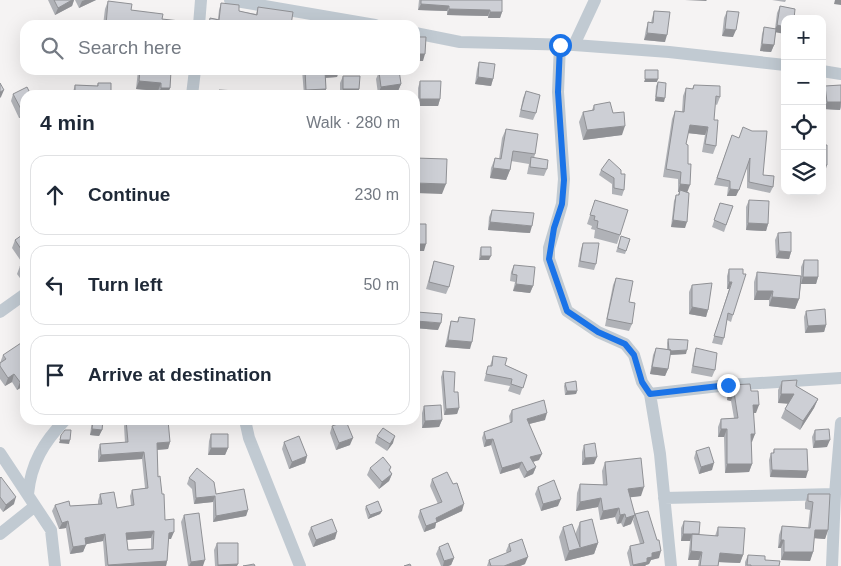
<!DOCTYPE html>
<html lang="en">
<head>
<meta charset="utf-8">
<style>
	:root { --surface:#fff; --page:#f2f2f3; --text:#1f2937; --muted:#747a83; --line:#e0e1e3 }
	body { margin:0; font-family:Arial,sans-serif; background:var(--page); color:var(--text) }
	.controls { position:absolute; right:15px; top:15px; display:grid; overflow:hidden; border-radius:10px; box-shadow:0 5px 20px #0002 }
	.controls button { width:45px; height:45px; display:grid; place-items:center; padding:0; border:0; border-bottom:1px solid var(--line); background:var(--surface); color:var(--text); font:25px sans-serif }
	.stop { position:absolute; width:15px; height:15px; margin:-11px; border:4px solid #1a73e8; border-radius:50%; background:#fff }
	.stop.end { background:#1a73e8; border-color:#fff; box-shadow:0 1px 5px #0008 }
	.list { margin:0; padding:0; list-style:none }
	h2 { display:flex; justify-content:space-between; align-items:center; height:65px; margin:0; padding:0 20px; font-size:21px }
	h2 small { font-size:16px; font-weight:400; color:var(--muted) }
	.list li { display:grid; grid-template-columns:32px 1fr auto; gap:15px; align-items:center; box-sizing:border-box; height:80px; margin:0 10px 10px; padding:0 10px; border:1px solid var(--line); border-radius:15px }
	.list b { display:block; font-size:19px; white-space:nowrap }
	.list em { font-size:16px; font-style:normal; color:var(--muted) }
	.icon { flex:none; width:28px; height:28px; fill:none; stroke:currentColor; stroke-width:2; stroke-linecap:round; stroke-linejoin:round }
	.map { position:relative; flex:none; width:841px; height:566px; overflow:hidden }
	.search { position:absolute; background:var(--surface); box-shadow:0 5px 20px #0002; left:20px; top:20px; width:400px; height:55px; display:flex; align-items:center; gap:12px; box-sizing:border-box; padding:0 18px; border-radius:15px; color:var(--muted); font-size:19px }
	.panel { position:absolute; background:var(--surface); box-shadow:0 5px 20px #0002; left:20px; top:90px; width:400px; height:335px; border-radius:15px }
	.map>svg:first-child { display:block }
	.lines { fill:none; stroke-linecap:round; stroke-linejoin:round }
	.minor { stroke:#c1cad2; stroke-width:12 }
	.wall { fill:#b0b2b7; fill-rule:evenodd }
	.shaded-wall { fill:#909195 }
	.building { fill:#cdcfd5; stroke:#909195; fill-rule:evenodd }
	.route { stroke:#1a73e8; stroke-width:6 }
</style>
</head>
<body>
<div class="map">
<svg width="841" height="566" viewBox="0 0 841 566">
	<rect width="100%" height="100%" fill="#f5f3f3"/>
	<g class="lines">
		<!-- minor -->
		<path class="minor" d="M 230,0 L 375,25
			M 199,25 L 201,0
			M 415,33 L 460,42 L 574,45 L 669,52 L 785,65
			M 560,45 L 558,92 L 564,179 L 562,204 L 549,248 L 549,259 L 567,311 L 598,332 L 625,344 L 634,355 L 642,382 L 650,394 L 660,454 L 671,566
			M 574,45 L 595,0
			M 822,71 L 841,74
			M 192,95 L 195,70
			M 0,312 L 25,294
			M 650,394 L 728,385 L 841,378
			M 245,420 L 249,438 L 300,566
			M 0,453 L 51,530 L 55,566
			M 28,494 C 31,463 44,442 65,420
			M 664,498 L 835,494
			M 0,534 L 35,506
			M 832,566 L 835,494 L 841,423"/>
	</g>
	<!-- wall -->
	<path class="wall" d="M 48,0 L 74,0 L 72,6 L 55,15 Z
		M 75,0 L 96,0 L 79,8 Z
		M 419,0 L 502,0 L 502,12 L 500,18 L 488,18 L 488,16 L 447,15 L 447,11 L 418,10 Z
		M 772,0 L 786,0 L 785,2 Z
		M 108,1 L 131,10 L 162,19 L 189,25 L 103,25 L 105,9 Z
		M 221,3 L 239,11 L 256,14 L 258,7 L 291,25 L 208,25 L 210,18 L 218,19 L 219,10 Z
		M 780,6 L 795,9 L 775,33 L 774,45 L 771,52 L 760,51 L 762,34 L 764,27 L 775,29 L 777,13 Z
		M 654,11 L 665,42 L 644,40 L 646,29 L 648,22 L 651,23 L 652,18 Z
		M 727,11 L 733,37 L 722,36 L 724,18 Z
		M 479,62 L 493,79 L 491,86 L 475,84 L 477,69 Z
		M 138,70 L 160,70 L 170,88 L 167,95 L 158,95 L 158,91 L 136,89 Z
		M 302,70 L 339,70 L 337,77 L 325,78 L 326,89 L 324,95 L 304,95 Z
		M 379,72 L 401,84 L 398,91 L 378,94 L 376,79 Z
		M 343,76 L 359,89 L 357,95 L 340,95 L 340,83 Z
		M 420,81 L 440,99 L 438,106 L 418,106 L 418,88 Z
		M 658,82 L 664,102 L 655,101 L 656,86 Z
		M 98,83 L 111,95 L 72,95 L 75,85 L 97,86 Z
		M 694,85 L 720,97 L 717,105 L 715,104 L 714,120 L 716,146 L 713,154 L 702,152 L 705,135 L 688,133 L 686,144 L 687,192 L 685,228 L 671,227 L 674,201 L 676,195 L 678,195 L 679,192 L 678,192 L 678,179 L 663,177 L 672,119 L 675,111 L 682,112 L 683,96 L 686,88 L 692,89 Z
		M 841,85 L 841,107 L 840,110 L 824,109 L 823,93 L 825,86 Z
		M 526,91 L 536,113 L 533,120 L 519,117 L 523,98 Z
		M 13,94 L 25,95 L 25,115 L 19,118 L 11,101 Z
		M 594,105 L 622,135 L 583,140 L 579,122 L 583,112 L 592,110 Z
		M 506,129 L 535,154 L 534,158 L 547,169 L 544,176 L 527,174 L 529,164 L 511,161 L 510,170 L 506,180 L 490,178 L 491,168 L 495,158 L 499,159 L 502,138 Z
		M 732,135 L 773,187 L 770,193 L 747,188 L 747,164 L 736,196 L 727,196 L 728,187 L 714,185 Z
		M 601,170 L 621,174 L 624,190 L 622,196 L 612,194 L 612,184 L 599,175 Z
		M 595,200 L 620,235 L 617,244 L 594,238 L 595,230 L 591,229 L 592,226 L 587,224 Z
		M 749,200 L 768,224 L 766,231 L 746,230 L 746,207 Z
		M 720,203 L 733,206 L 724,232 L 712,227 Z
		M 492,210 L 530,233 L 488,230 L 489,217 Z
		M 25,233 L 25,285 L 17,274 L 20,266 L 23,264 L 12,248 L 15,240 Z
		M 778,233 L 791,252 L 789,259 L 776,258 L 775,240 Z
		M 621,236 L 630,239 L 625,254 L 616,252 Z
		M 583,243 L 596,264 L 594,270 L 578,267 L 581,249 Z
		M 481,247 L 489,260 L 479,260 L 480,250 Z
		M 804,260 L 818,277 L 816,284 L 801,284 L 799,299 L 795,309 L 769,306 L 769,300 L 754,300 L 754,282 L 757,272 L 801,276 L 801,267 Z
		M 434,261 L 449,287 L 446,294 L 426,289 Z
		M 514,265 L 533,286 L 530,293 L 513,291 L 515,282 L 510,281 L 511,272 Z
		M 729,269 L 733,315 L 731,322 L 727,320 L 724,338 L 722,345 L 712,343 L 729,289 L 727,289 L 727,276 Z
		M 616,278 L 629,302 L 632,324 L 629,331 L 605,326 L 613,285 Z
		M 692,285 L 708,310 L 706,317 L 689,314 L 689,292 Z
		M 806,311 L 826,325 L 824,332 L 805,333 L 804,317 Z
		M 417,312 L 438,330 L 415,328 L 415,318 Z
		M 459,317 L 470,349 L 445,347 L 449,328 L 451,321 L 457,322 Z
		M 668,339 L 686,354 L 670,355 L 668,369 L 665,376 L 650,374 L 653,355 L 656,348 L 667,349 L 667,343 Z
		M 696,348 L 715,370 L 712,377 L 691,373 L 694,355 Z
		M 3,355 L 25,385 L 17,390 L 12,382 L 5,386 L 0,379 L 0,363 Z
		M 493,356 L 505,365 L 527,375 L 520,395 L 508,391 L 510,386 L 484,381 L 488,366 L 490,366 Z
		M 443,371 L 459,408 L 457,414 L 444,415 L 441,377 Z
		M 782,381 L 796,386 L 818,399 L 814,408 L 800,430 L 781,418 L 785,409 L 788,403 L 778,403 L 778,390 Z
		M 565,383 L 577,391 L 576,394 L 565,395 L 564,386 Z
		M 730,385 L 751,391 L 756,413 L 753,413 L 755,434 L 751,442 L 752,464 L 749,472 L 725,473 L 724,437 L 718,437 L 718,427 L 721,419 L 734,418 L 731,401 L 727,400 L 727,393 Z
		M 424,406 L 442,420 L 439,427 L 422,428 L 422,413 Z
		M 512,410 L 545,420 L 529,424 L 539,460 L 533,462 L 536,467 L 533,474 L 524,478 L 519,468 L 500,474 L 491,445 L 484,447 L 482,438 L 484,432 L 510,423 L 509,416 Z
		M 92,420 L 103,420 L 102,430 L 99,436 L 90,435 Z
		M 126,420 L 170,442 L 168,449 L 157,450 L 158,477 L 165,520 L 171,539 L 168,539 L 167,561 L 166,566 L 105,566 L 103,541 L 86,544 L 83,552 L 70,554 L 66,528 L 59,529 L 52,511 L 55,505 L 70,506 L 98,504 L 98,501 L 100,494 L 117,508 L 131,506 L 130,496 L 132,490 L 145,488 L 142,459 L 98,462 L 98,451 L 100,444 L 125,443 L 124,426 ZM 151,538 L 151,549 L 128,550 L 127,540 Z
		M 332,426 L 350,445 L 336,450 L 330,433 Z
		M 815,430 L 827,447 L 813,448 L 812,437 Z
		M 211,434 L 228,448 L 225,455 L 208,455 L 209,441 Z
		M 377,436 L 393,443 L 387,451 L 375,443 Z
		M 284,442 L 307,456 L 305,463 L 289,469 L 282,449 Z
		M 584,445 L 594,464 L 582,465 L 582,452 Z
		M 774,449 L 806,478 L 770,477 L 769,460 L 771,453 L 773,453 Z
		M 696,451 L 712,470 L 699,474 L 694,458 Z
		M 605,462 L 641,496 L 630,497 L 631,524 L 623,527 L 621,523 L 617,524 L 615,517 L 600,520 L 598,507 L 576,511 L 577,493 L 580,484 L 603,485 L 602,471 Z
		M 391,467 L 390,471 L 392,474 L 389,481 L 379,489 L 367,475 L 370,468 Z
		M 0,478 L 14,504 L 3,512 L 0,508 Z
		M 189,478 L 216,494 L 248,510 L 246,516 L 213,522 L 213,502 L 194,504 L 192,489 L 187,484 Z
		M 432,479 L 462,511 L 436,523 L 435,528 L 424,532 L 418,517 L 420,510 L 438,504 L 430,486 Z
		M 538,487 L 558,506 L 541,511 L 535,494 Z
		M 808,494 L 828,530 L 825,539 L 814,538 L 813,552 L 810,561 L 781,560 L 781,548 L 778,548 L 779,535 L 782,526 L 808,528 L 810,510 L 805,509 L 805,503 Z
		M 366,506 L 382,511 L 380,514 L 368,519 L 365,509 Z
		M 635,514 L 659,558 L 651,560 L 649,564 L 646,565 L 645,566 L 630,566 L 627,553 L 630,546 L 640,544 L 633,521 Z
		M 184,515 L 203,566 L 188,566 L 181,522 Z
		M 684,521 L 699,535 L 715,536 L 718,527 L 743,555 L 740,563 L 719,562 L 718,566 L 698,566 L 699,560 L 688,560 L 690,541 L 681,541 L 681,528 Z
		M 580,522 L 598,543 L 594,554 L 565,561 L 559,537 L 563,527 L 576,536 L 576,532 Z
		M 311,527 L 335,539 L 313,547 L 308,534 Z
		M 217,543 L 237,566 L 215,566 L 214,550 Z
		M 509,544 L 525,564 L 520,566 L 487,566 L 489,560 L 507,553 L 506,551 Z
		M 439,547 L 454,558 L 451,565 L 448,566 L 441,566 L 436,554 Z
		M 748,555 L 765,560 L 779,566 L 745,566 L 745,562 Z"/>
	<!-- shaded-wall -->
	<path class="shaded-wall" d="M 72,0 L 74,0 L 72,6 L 55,15 L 58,8 Z
		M 85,0 L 96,0 L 79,8 L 82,1 Z
		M 685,0 L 707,0 L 706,1 Z
		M 835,0 L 841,0 L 841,5 L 834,4 Z
		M 421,4 L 449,6 L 447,11 L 418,10 Z
		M 449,9 L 490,10 L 488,16 L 447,15 Z
		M 490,12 L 502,12 L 500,18 L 488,18 Z
		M 777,25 L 785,27 L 785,34 L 774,32 Z
		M 725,29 L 736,30 L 733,37 L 722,36 Z
		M 647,33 L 667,35 L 665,42 L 644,40 Z
		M 762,44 L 774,45 L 771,52 L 760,51 Z
		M 415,54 L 425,54 L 423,61 L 415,61 Z
		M 339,70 L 337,77 L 322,78 L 325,71 Z
		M 478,77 L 493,79 L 491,86 L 475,84 Z
		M 645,79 L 658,79 L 657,82 L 644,82 Z
		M 139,81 L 161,83 L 158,91 L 136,89 Z
		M 401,84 L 398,91 L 378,94 L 381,87 Z
		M 161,88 L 170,88 L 167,95 L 158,95 Z
		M 326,89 L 324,95 L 305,95 L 306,90 Z
		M 343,89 L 359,89 L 357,95 L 340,95 Z
		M 4,90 L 1,97 L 0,98 L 0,92 Z
		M 656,97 L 665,98 L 664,102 L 655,101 Z
		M 420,99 L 440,99 L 438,106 L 418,106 Z
		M 827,102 L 841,102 L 840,110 L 824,109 Z
		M 25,109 L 25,115 L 19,118 L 22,111 Z
		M 690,125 L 708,127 L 705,135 L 687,133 Z
		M 625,126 L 622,135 L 583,140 L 587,130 Z
		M 822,165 L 827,165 L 825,172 L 822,172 Z
		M 493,168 L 510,170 L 506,180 L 490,178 Z
		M 415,183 L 446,184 L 442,194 L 415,193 Z
		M 680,184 L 690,185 L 687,193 L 680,190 L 679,192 L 678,192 Z
		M 730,189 L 739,190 L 736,196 L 727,196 Z
		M 673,220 L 687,222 L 685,228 L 671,227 Z
		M 490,222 L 532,226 L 530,233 L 488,230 Z
		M 748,223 L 768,224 L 766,231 L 746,230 Z
		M 415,244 L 426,244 L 424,251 L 415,251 Z
		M 779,251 L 791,252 L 789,259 L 776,258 Z
		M 481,256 L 491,256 L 489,260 L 479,260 Z
		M 803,277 L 818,277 L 816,284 L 801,284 Z
		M 729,282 L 732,282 L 729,289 L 727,289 Z
		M 516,284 L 533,286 L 530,293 L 513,291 Z
		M 757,291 L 773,291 L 769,300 L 754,300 Z
		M 772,297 L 799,299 L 795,309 L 769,306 Z
		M 692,307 L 708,310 L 706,317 L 689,314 Z
		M 416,321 L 441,323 L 438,330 L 415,328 L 415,324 Z
		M 826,325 L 824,332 L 805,333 L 808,326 Z
		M 448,340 L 472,342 L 470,349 L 445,347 Z
		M 687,350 L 686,354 L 668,355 L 669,351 Z
		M 652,367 L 668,369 L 665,376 L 650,374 Z
		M 14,374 L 12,382 L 5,386 L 8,378 Z
		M 25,379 L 25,385 L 17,390 L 20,382 Z
		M 567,391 L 577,391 L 576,394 L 565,395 Z
		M 730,392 L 734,392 L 731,401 L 727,400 Z
		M 781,394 L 794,394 L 790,404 L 778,403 Z
		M 818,399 L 814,408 L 800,430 L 803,421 Z
		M 753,405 L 759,405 L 756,413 L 750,413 Z
		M 459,408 L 457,414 L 444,415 L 446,409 Z
		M 547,413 L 545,420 L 525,425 L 527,419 Z
		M 442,420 L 439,427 L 422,428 L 425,421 Z
		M 92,429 L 102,430 L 99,436 L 90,435 Z
		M 721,429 L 727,429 L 724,437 L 718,437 Z
		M 751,434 L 755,434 L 752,442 L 748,443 Z
		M 395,436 L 393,443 L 387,451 L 390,444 Z
		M 353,438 L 350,445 L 336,450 L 339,443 Z
		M 493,439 L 491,445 L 484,447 L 486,440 Z
		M 60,440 L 70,440 L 69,444 L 59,443 Z
		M 830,440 L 827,447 L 813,448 L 815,441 Z
		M 170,442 L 168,449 L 155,450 L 157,443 Z
		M 211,448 L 228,448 L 225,455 L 208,455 Z
		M 144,452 L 142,459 L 98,462 L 101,455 Z
		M 542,454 L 539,460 L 528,463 L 530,457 Z
		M 307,456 L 305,463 L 289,469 L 292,462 Z
		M 597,457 L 594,464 L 582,465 L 585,458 Z
		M 522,462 L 519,468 L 500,474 L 502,468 Z
		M 714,463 L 712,470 L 699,474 L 701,467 Z
		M 727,464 L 752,464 L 749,472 L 725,473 Z
		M 536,467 L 533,474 L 524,478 L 527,472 Z
		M 772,470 L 808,471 L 806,478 L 770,477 Z
		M 392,474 L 389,481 L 379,489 L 382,482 Z
		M 644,487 L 641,496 L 625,498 L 628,489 Z
		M 215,496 L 213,502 L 194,504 L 196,498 Z
		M 16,497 L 14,504 L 3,512 L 6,505 Z
		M 601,498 L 598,507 L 576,511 L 580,502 Z
		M 561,499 L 558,506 L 541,511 L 543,504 Z
		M 464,504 L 462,511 L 436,523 L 435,528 L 424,532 L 426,526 L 436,518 Z
		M 619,508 L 615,517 L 600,520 L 603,511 Z
		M 248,510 L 246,516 L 213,522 L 216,516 Z
		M 382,511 L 380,514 L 368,519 L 370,515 Z
		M 625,514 L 621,523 L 617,524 L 620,515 Z
		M 635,515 L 631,524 L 623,527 L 626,518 Z
		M 68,521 L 66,528 L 59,529 L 62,523 Z
		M 815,530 L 828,530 L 825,539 L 812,538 Z
		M 154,531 L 151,538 L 123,540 L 126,533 Z
		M 174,532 L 171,539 L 166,539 L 169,533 Z
		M 337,532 L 335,539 L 313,547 L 316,540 Z
		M 105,534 L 103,541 L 82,545 L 85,538 Z
		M 683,534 L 699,534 L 692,534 L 690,541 L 681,541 Z
		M 781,540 L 784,540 L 781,548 L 778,548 Z
		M 598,543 L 594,554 L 565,561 L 569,551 Z
		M 86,545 L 83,552 L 70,554 L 73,547 Z
		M 661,551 L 659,558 L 651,560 L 649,564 L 646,565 L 645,566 L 633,566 L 633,565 L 647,558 L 652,553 Z
		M 691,551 L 702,552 L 699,560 L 688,560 Z
		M 784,552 L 813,552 L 810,561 L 781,560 Z
		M 720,553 L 743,555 L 740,563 L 717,562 Z
		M 528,557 L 525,564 L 520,566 L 504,566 Z
		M 454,558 L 451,565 L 448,566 L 443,566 L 444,561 Z
		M 205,560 L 203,566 L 189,566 L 191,562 Z
		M 167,561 L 166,566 L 108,566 L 108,565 Z
		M 238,564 L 237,566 L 217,566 L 218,565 Z"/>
	<!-- building -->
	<path class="building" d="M 54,0 L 72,0 L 58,8 Z
		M 421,0 L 502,0 L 502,12 L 490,12 L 490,10 L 449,9 L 449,6 L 421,4 Z
		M 108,1 L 132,4 L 131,10 L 163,14 L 162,19 L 189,22 L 189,25 L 106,25 Z
		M 221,3 L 239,5 L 239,11 L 257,15 L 258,7 L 293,12 L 291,25 L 209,25 L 210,18 L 219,20 Z
		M 780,6 L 795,9 L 794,19 L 785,19 L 785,27 L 777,25 Z
		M 654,11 L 670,12 L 667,35 L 647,33 L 648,22 L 653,23 Z
		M 727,11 L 739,12 L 736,30 L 725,29 Z
		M 764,27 L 776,29 L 774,45 L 762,44 Z
		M 415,37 L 426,37 L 425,54 L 415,54 Z
		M 479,62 L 495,64 L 493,79 L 478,77 Z
		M 140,70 L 171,71 L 170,88 L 161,88 L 161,83 L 139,81 Z
		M 305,70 L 339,70 L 325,71 L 326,89 L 306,90 Z
		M 392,70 L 399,70 L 401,84 L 381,87 L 379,72 Z
		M 645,70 L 658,70 L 658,79 L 645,79 Z
		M 343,76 L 360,76 L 359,89 L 343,89 Z
		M 420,81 L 441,81 L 440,99 L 420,99 Z
		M 658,82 L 666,83 L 665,98 L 656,97 Z
		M 0,83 L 4,90 L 0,92 Z
		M 98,83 L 111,83 L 111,95 L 75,95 L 75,85 L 98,86 Z
		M 694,85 L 720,86 L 720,97 L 716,96 L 714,120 L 718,120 L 716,146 L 705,144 L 708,127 L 690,125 L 686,144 L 688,145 L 688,164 L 691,164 L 690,185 L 680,184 L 681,172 L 666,169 L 675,111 L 684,112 L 686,88 L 693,89 Z
		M 841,85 L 841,102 L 827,102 L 825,86 Z
		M 27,87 L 31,95 L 25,95 L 25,109 L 22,111 L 13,94 Z
		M 219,90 L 237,91 L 236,95 L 219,95 Z
		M 526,91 L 540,95 L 536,113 L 521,110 Z
		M 610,102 L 613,113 L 624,112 L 625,126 L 587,130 L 583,112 L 594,110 L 594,105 Z
		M 743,127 L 752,131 L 767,131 L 763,175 L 774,176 L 773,187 L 749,182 L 750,158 L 739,190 L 730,189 L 730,181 L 717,178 L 732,135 L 739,138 Z
		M 506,129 L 538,134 L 535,154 L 513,151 L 510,170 L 493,168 L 495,158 L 501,159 Z
		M 822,145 L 827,145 L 827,165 L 822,165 Z
		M 531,157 L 548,160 L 547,169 L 530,167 Z
		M 415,158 L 447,159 L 446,184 L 415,183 Z
		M 609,159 L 621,170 L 621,174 L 625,174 L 624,190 L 614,188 L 614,178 L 601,170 Z
		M 680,190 L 689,193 L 687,222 L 673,220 L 676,195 L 679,195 Z
		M 595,200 L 628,210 L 620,235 L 597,228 L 598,221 L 594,220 L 595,216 L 590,215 Z
		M 749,200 L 769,201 L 768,224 L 748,223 Z
		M 720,203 L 733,206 L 726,225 L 714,220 Z
		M 492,210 L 534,213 L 532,226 L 490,222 Z
		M 415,224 L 426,224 L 426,244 L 415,244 Z
		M 791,232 L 791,252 L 779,251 L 778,233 Z
		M 25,233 L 25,255 L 15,240 Z
		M 621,236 L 630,239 L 626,251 L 618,248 Z
		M 583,243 L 599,243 L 596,264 L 580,261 Z
		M 481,247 L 491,247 L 491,256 L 481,256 Z
		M 804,260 L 818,260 L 818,277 L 803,277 Z
		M 434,261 L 454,266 L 449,287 L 429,282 Z
		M 25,262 L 25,273 L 20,266 Z
		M 514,265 L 535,267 L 533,286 L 516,284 L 517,275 L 512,274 Z
		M 729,269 L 743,269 L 743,274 L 746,274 L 733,315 L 728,313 L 724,338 L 714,336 L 732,282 L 729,282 Z
		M 757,272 L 801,276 L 799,299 L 772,297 L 773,291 L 757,291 Z
		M 616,278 L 633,281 L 629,302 L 635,303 L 632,324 L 607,319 Z
		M 712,283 L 708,310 L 692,307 L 692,285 Z
		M 825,309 L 826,325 L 808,326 L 806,311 Z
		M 417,312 L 442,314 L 441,323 L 416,321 Z
		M 459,317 L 475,319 L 472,342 L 448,340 L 451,321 L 458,322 Z
		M 668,339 L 688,340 L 687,350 L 670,351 L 671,350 L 669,350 Z
		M 24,341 L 25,342 L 25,379 L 20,382 L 14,374 L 8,378 L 0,366 L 0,363 L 6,359 L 3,355 Z
		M 656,348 L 671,350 L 668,369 L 652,367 Z
		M 696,348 L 717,353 L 715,370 L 693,366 Z
		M 493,356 L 507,358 L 505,365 L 527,375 L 523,388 L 511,384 L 512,379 L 486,374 L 488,366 L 492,366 Z
		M 443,371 L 455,372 L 454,392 L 458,392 L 459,408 L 446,409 Z
		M 797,380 L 796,386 L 818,399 L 803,421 L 785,409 L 794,394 L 781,394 L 782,381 Z
		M 576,381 L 577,391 L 567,391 L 565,383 Z
		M 750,384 L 751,391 L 758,391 L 759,405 L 753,405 L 755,434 L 751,434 L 752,464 L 727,464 L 727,429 L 721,429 L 721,419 L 738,418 L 734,392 L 730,392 L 730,385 Z
		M 544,400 L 547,413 L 527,419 L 542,454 L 530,457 L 536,467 L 527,472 L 522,462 L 502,468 L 493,439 L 486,440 L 484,432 L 512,422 L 512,410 Z
		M 441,405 L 442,420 L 425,421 L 424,406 Z
		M 93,420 L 103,420 L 102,430 L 92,429 Z
		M 126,420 L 168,420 L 170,442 L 157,443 L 158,477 L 160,476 L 162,494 L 164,494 L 165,520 L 174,519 L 174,532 L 169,533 L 167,561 L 108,565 L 105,534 L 85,538 L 86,545 L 73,547 L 68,521 L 62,523 L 55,505 L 69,501 L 70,506 L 102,504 L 100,494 L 114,492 L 117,508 L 134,505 L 132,490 L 148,488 L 144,452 L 101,455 L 100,444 L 128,442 ZM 154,531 L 153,549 L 128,550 L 126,533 Z
		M 346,421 L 353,438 L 339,443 L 332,426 Z
		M 383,428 L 395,436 L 390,444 L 377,436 Z
		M 829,429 L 830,440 L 815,441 L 815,430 Z
		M 65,430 L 71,430 L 70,440 L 60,440 L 61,435 Z
		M 211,434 L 228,434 L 228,448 L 211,448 Z
		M 299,436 L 307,456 L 292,462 L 284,442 Z
		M 595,443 L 597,457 L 585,458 L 584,445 Z
		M 709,447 L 714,463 L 701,467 L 696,451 Z
		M 774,449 L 807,449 L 808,471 L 772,470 L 771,453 L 774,453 Z
		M 383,457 L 391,467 L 389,470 L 392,474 L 382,482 L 370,468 Z
		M 641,458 L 644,487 L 628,489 L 635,515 L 626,518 L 625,514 L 620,515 L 619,508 L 603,511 L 601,498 L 580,502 L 580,484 L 607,485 L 605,462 Z
		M 197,468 L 214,482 L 216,494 L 244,489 L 248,510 L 216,516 L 215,496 L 196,498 L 195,482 L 189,478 Z
		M 447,472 L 453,484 L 457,483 L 464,504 L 436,518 L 437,522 L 426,526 L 420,510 L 442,502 L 432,479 Z
		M 1,477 L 16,497 L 6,505 L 0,497 L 0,478 Z
		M 554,480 L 561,499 L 543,504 L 538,487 Z
		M 808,494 L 830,494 L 828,530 L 815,530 L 813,552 L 784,552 L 784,540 L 781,540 L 782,526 L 810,528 L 813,502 L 808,501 Z
		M 378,501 L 382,511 L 370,515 L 366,506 Z
		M 648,511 L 657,540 L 659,540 L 661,551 L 652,553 L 652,557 L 647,558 L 647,562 L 633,565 L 630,546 L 644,543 L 635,514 Z
		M 199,513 L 205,560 L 191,562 L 184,515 Z
		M 332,519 L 337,532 L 316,540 L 311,527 Z
		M 592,519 L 598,543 L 569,551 L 563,527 L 572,524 L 580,547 L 580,522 Z
		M 684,521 L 700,522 L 699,534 L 683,534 Z
		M 718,527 L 745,528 L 743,555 L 720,553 L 718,566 L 700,566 L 702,552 L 691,551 L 692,534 L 718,536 Z
		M 522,539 L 528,557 L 504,566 L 491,566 L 489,560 L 511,551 L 509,544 Z
		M 217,543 L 238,543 L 238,564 L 218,565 Z
		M 448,543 L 454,558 L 444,561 L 439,547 Z
		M 748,555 L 765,556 L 765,560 L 780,561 L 779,566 L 751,566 L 751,565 L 747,565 Z
		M 254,564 L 255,566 L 243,566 Z
		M 410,564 L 411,566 L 404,566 Z"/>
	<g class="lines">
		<!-- route -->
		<path class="route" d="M 560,45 L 558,92 L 564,180 L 562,204 L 554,228 L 549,259 L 567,311 L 598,332 L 625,344 L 634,355 L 642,382 L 650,394 L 728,385"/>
	</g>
</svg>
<div class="controls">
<button>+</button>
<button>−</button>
<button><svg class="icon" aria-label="locate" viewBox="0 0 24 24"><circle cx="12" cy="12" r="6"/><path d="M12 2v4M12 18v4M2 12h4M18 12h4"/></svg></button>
<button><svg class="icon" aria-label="layers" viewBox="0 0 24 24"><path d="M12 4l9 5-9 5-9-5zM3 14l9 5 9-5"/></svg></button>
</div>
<div class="stop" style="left:560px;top:45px"></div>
<div class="stop end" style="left:728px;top:385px"></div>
<div class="search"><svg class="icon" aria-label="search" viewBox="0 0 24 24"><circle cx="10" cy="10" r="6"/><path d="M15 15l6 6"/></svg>Search here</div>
<section class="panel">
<h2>4 min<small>Walk · 280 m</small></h2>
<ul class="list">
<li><svg class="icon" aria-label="ahead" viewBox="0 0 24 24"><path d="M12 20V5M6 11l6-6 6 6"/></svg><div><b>Continue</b></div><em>230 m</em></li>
<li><svg class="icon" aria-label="left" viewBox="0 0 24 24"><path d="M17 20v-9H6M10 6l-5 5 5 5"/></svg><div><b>Turn left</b></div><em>50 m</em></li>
<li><svg class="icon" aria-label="arrive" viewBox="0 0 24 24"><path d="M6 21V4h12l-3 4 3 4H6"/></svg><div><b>Arrive at destination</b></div></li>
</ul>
</section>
</div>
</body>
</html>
